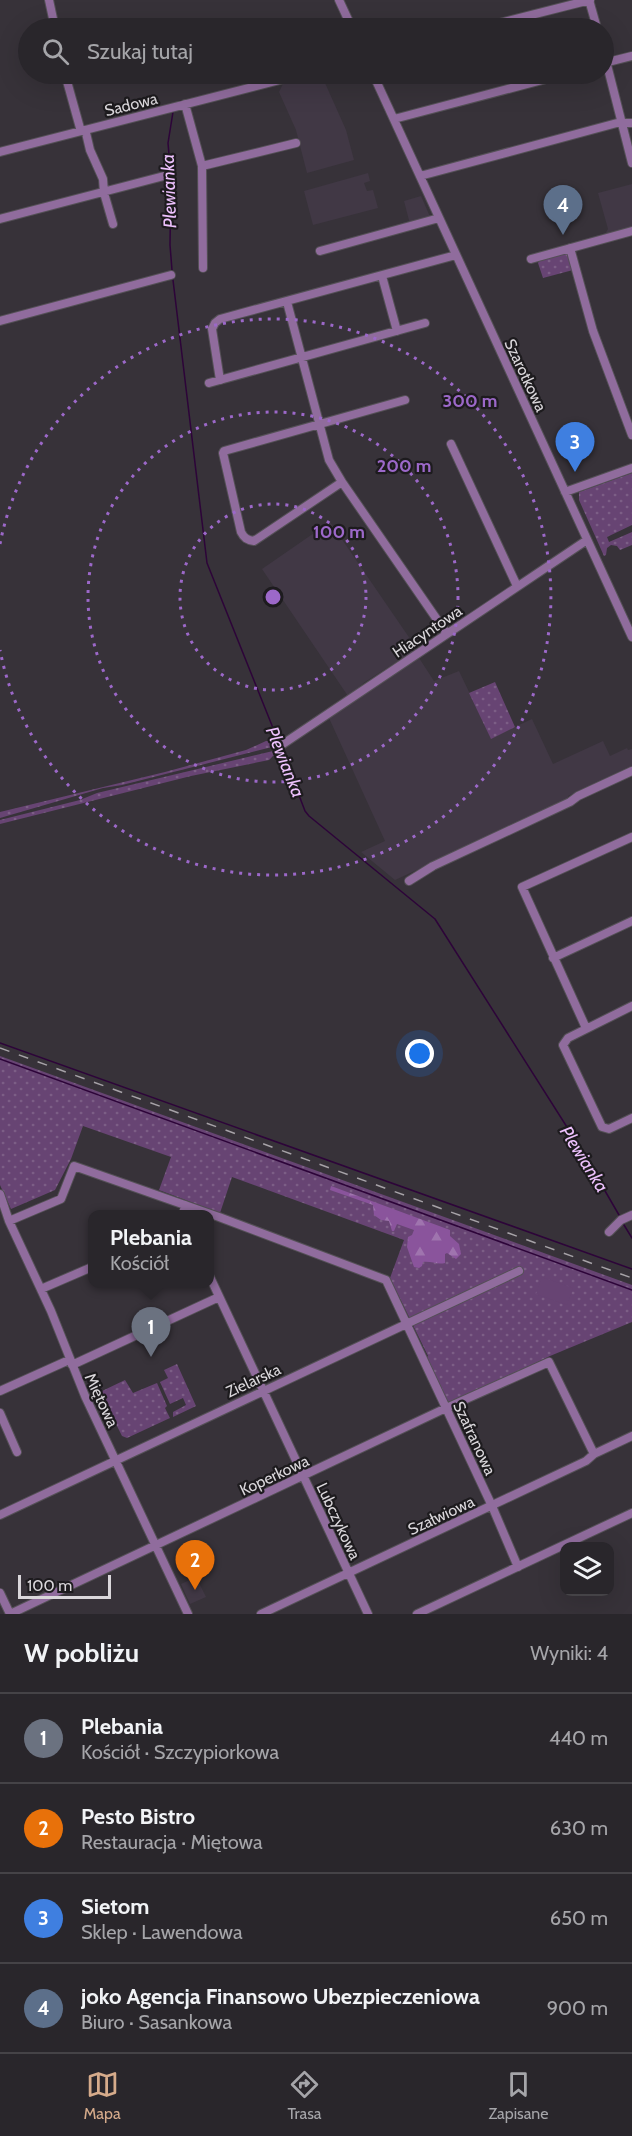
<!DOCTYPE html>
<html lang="pl">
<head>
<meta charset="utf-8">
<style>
	:root { --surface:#29262b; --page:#353237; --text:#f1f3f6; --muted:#a5a5a9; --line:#454347; --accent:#d6ab8b }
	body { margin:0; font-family:Cabin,sans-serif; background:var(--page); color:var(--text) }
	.controls { position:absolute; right:18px; bottom:18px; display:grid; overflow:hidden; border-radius:12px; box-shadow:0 6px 24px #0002 }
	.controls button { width:54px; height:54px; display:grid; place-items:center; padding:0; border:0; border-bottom:2px solid var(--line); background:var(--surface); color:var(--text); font:30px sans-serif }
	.scale { position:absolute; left:18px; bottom:15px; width:93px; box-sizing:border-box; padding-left:6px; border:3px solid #dad7db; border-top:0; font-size:16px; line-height:21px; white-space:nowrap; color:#dad7db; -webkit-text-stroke:4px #1d1b1e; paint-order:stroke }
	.you { position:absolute; left:420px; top:1054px; width:21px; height:21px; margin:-15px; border:4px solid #fff; border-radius:50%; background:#1a73e8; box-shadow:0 0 0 9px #1a73e833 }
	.badge { display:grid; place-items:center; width:39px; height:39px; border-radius:50%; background:var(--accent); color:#fff; font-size:20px; font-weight:700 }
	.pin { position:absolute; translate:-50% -50px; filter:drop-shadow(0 2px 3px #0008) }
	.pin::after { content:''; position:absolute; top:32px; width:21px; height:18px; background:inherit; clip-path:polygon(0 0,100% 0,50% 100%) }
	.popup { position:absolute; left:88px; top:1210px; width:126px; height:78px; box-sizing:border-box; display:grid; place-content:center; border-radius:12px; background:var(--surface); filter:drop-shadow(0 2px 4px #0005); font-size:20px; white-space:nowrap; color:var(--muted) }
	.popup b { font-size:22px; color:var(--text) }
	.popup::after { content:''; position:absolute; left:50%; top:100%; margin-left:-12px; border:12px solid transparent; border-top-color:var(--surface) }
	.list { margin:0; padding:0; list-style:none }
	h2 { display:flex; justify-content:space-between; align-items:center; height:78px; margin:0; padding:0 24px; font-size:26px }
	h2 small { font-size:20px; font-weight:400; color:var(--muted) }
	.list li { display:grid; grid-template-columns:39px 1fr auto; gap:18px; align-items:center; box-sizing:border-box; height:90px; padding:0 24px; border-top:2px solid var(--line) }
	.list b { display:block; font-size:22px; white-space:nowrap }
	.list p { margin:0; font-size:20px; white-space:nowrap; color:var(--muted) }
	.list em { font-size:20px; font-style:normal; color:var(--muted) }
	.icon { flex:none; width:33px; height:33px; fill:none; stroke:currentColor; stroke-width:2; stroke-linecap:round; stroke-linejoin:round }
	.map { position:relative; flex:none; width:632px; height:1614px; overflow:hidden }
	.search { position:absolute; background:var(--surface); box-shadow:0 6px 24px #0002; left:18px; right:18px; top:18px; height:66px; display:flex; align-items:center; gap:15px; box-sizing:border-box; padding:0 21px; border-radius:33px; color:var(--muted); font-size:22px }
	.sheet { height:438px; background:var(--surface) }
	nav { display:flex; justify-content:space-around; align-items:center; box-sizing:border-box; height:84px; border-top:2px solid var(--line); background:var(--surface); font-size:16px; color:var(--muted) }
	nav a { display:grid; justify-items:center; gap:3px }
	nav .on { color:var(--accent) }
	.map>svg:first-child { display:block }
	.built { fill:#413845 }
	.green { fill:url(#green-dots) }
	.forest { fill:url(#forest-firs) }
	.pitch { fill:#674473 }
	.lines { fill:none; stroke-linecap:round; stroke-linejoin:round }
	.stream { stroke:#2d0439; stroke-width:1.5 }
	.minor-casing { stroke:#545056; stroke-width:10 }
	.minor { stroke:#906c9d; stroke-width:8 }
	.rail { stroke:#a6a2a7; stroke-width:1.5; stroke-dasharray:10 10; stroke-linecap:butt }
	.ring { fill:none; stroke:#9c68c9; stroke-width:3; stroke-dasharray:3 6 }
	.labels { text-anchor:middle; stroke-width:4.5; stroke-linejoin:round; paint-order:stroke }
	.street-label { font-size:16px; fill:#dad7db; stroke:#1d1b1e }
	.water-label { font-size:18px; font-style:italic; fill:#eec2fe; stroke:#1d1b1e }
	.centre { fill:#9c68c9; stroke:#1d1b1e; stroke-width:3 }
	.ring-label { font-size:18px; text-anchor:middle; font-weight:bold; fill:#9c68c9; stroke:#1d1b1e; stroke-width:4.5; stroke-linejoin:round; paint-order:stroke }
</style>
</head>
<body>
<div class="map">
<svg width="632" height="1614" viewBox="0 0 632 1614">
	<defs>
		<pattern id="green-dots" width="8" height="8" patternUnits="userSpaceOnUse" patternTransform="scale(1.5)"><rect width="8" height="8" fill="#674473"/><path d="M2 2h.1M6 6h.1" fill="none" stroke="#7c5e86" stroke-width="1.8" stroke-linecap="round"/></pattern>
		<pattern id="forest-firs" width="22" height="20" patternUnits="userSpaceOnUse" patternTransform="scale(1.5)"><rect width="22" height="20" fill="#8a549c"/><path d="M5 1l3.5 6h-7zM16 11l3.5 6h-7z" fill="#9f74ae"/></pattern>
	</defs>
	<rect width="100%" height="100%" fill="#373239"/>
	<!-- built -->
	<path class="built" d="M 321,74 L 346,130 L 354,160 L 307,173 L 296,130 L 279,92 L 283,84 Z
		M 368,173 L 370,181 L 364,183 L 367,191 L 373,190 L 378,208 L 313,225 L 304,191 Z
		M 632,184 L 632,227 L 605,234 L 608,229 L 598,193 Z
		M 421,196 L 431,219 L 410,224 L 404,201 Z
		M 330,522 L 417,649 L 365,682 L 348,696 L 262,569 Z
		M 419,658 L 434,681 L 459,671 L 491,738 L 532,719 L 553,764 L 603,741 L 610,756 L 627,748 L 628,750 L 632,749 L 632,766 L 568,796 L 569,800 L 395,880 L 361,852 L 385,841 L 329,718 Z
		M 196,1577 L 206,1597 L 190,1604 L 181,1584 Z"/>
	<!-- green -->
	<path class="green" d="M 565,252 L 569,253 L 573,270 L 543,278 L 538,263 L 539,261 Z
		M 632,473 L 632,525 L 607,537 L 609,542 L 632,532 L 632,545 L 620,550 L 617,546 L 611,545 L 607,548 L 606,555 L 604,556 L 579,500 L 579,492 Z
		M 495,682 L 515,727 L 491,739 L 469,693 Z
		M 266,741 L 269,741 L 272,747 L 122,785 L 103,788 L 0,818 L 0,812 L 165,772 L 246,750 Z
		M 273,751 L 274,755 L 269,760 L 191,776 L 0,824 L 0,820 L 80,800 L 97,793 Z
		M 0,1056 L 632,1285 L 632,1322 L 550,1356 L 452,1403 L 445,1400 L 446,1399 L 427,1357 L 428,1356 L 390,1278 L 404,1240 L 232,1177 L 220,1213 L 159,1190 L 171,1157 L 83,1126 L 71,1159 L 55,1190 L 11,1209 L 0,1185 Z
		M 177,1364 L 196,1406 L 173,1417 L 173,1412 L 186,1405 L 183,1398 L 170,1404 L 160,1382 L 168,1378 L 164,1370 Z
		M 125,1380 L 133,1393 L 157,1383 L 167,1406 L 165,1408 L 170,1418 L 127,1438 L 122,1436 L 100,1392 Z"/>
	<!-- forest -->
	<path class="forest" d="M 331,1186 L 450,1230 L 450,1236 L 459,1244 L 461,1254 L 456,1259 L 447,1253 L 445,1254 L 445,1263 C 437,1265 432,1261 423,1262 L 422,1266 L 419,1268 L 414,1267 L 407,1247 L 408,1237 L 412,1235 L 414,1230 L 397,1224 L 394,1231 L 392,1231 L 389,1221 L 381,1220 L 374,1215 L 373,1205 L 330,1190 Z"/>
	<!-- pitch -->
	<path class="pitch" d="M 542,1277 L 573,1288 L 567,1305 L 536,1294 Z"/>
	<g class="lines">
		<!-- stream -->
		<path class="stream" d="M 172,270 L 170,245 L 171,178 L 168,143 L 173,112
			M 173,280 L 207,563 L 279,743
			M 281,748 L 305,811 L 309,816 L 435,919 L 579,1146 L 619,1215
			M 0,1043 L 632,1269
			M 0,1059 L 632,1290
			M 624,1225 L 632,1238"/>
		<defs>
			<path id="minor" d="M 49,0 L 55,28
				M 339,0 L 352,28
				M 589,0 L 597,28
				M 480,28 L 590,0
				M 604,53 L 632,163
				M 604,63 L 632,56
				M 65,74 L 80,128 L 86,133 L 90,150 L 103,179 L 104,193 L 113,224
				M 373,74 L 632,637
				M 185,104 L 202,166 L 203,268
				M 394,119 L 565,74
				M 0,152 L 303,74
				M 202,166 L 296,143
				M 420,176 L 617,123 L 632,123
				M 0,219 L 164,176
				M 570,248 L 593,331 L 632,435
				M 320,251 L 439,218
				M 531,259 L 632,231
				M 382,276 L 397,331
				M 287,302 L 329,460 L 342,482 L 447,634
				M 0,321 L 171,275
				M 220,380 L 212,329 L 215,323 L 220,319 L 456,255
				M 209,383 L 425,323
				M 451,444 L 517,586
				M 342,482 L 254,541 C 247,540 244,538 241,532 L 223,453 L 224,451 L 405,400
				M 565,492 L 632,468
				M 277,748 L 587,540
				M 409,881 L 433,866 L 570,802 L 578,796 L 632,771
				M 553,958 L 632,921
				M 632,1006 L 568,1038 L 563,1045 L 602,1127 L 609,1129 L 632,1118
				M 586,1028 L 522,887 L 632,837
				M 0,1194 L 9,1221 L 51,1311 L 85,1396 L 188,1614
				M 183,1214 L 185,1205
				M 9,1221 L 61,1199 L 74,1166 L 219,1217 L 386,1280 L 492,1506 L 518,1567
				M 609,1232 L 621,1220 L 632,1215
				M 210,1277 L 368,1614
				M 41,1289 L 92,1267
				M 72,1365 L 219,1297
				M 0,1391 L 69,1360
				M 0,1413 L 17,1452
				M 0,1515 L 519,1271
				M 0,1593 L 10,1614
				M 10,1614 L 446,1408 L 549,1362 L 594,1454
				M 261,1614 L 586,1461 L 594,1454 L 632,1436
				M 417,1614 L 632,1513"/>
		</defs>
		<!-- minor casing -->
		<use href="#minor" class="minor-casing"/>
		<!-- minor -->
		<use href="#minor" class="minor"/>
		<!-- rail -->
		<path class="rail" d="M 0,1048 L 632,1278"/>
	</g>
	<!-- distance rings -->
	<g class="ring">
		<circle cx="273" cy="597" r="93"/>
		<circle cx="273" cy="597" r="185"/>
		<path d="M0 544A278 278 0 1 1 0 650"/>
	</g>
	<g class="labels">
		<!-- street labels -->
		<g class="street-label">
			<text transform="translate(131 104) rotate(-14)" y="6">Sadowa</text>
			<text transform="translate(526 375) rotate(65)" y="6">Szarotkowa</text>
			<text transform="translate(427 631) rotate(-34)" y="6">Hiacyntowa</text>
			<text transform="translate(253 1380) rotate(-25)" y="6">Zielarska</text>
			<text transform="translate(102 1400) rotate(65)" y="6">Miętowa</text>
			<text transform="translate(475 1438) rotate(65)" y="6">Szafranowa</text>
			<text transform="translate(274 1475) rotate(-25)" y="6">Koperkowa</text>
			<text transform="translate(441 1515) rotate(-25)" y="6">Szałwiowa</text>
			<text transform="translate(339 1521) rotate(65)" y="6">Lubczykowa</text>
		</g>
		<!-- water labels -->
		<g class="water-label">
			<text transform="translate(169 191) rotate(-92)" y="6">Plewianka</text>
			<text transform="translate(285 762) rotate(68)" y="6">Plewianka</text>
			<text transform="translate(584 1159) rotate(58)" y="6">Plewianka</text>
		</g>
	</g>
	<circle cx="273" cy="597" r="9" class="centre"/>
	<g class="ring-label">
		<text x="470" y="407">300 m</text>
		<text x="404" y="472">200 m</text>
		<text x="339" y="538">100 m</text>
	</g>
</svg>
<div class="controls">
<button><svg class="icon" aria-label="layers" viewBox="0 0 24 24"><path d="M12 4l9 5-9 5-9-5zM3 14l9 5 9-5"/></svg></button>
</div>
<div class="scale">100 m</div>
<div class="you"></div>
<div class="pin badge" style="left:151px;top:1357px;background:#6b7280">1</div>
<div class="popup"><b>Plebania</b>Kościół</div>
<div class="pin badge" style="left:195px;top:1590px;background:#e8710a">2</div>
<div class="pin badge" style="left:575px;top:472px;background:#3f7fe0">3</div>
<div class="pin badge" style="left:563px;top:235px;background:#5c6f8a">4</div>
<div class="search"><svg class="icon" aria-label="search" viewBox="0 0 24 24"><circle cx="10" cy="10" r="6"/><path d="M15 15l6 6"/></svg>Szukaj tutaj</div>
</div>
<section class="sheet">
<h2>W pobliżu<small>Wyniki: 4</small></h2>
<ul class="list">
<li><span class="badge" style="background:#6b7280">1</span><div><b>Plebania</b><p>Kościół · Szczypiorkowa</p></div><em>440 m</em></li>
<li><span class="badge" style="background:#e8710a">2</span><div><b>Pesto Bistro</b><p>Restauracja · Miętowa</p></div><em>630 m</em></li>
<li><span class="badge" style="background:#3f7fe0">3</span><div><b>Sietom</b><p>Sklep · Lawendowa</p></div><em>650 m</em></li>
<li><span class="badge" style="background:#5c6f8a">4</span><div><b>joko Agencja Finansowo Ubezpieczeniowa</b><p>Biuro · Sasankowa</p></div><em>900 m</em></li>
</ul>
</section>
<nav>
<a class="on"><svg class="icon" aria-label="map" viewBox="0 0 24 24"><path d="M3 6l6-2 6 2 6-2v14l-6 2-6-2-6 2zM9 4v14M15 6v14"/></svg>Mapa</a>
<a><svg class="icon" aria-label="directions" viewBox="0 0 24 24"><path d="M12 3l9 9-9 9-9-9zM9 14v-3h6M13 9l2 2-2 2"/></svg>Trasa</a>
<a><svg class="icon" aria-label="saved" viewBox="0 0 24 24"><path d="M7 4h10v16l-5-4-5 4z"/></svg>Zapisane</a>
</nav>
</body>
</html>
